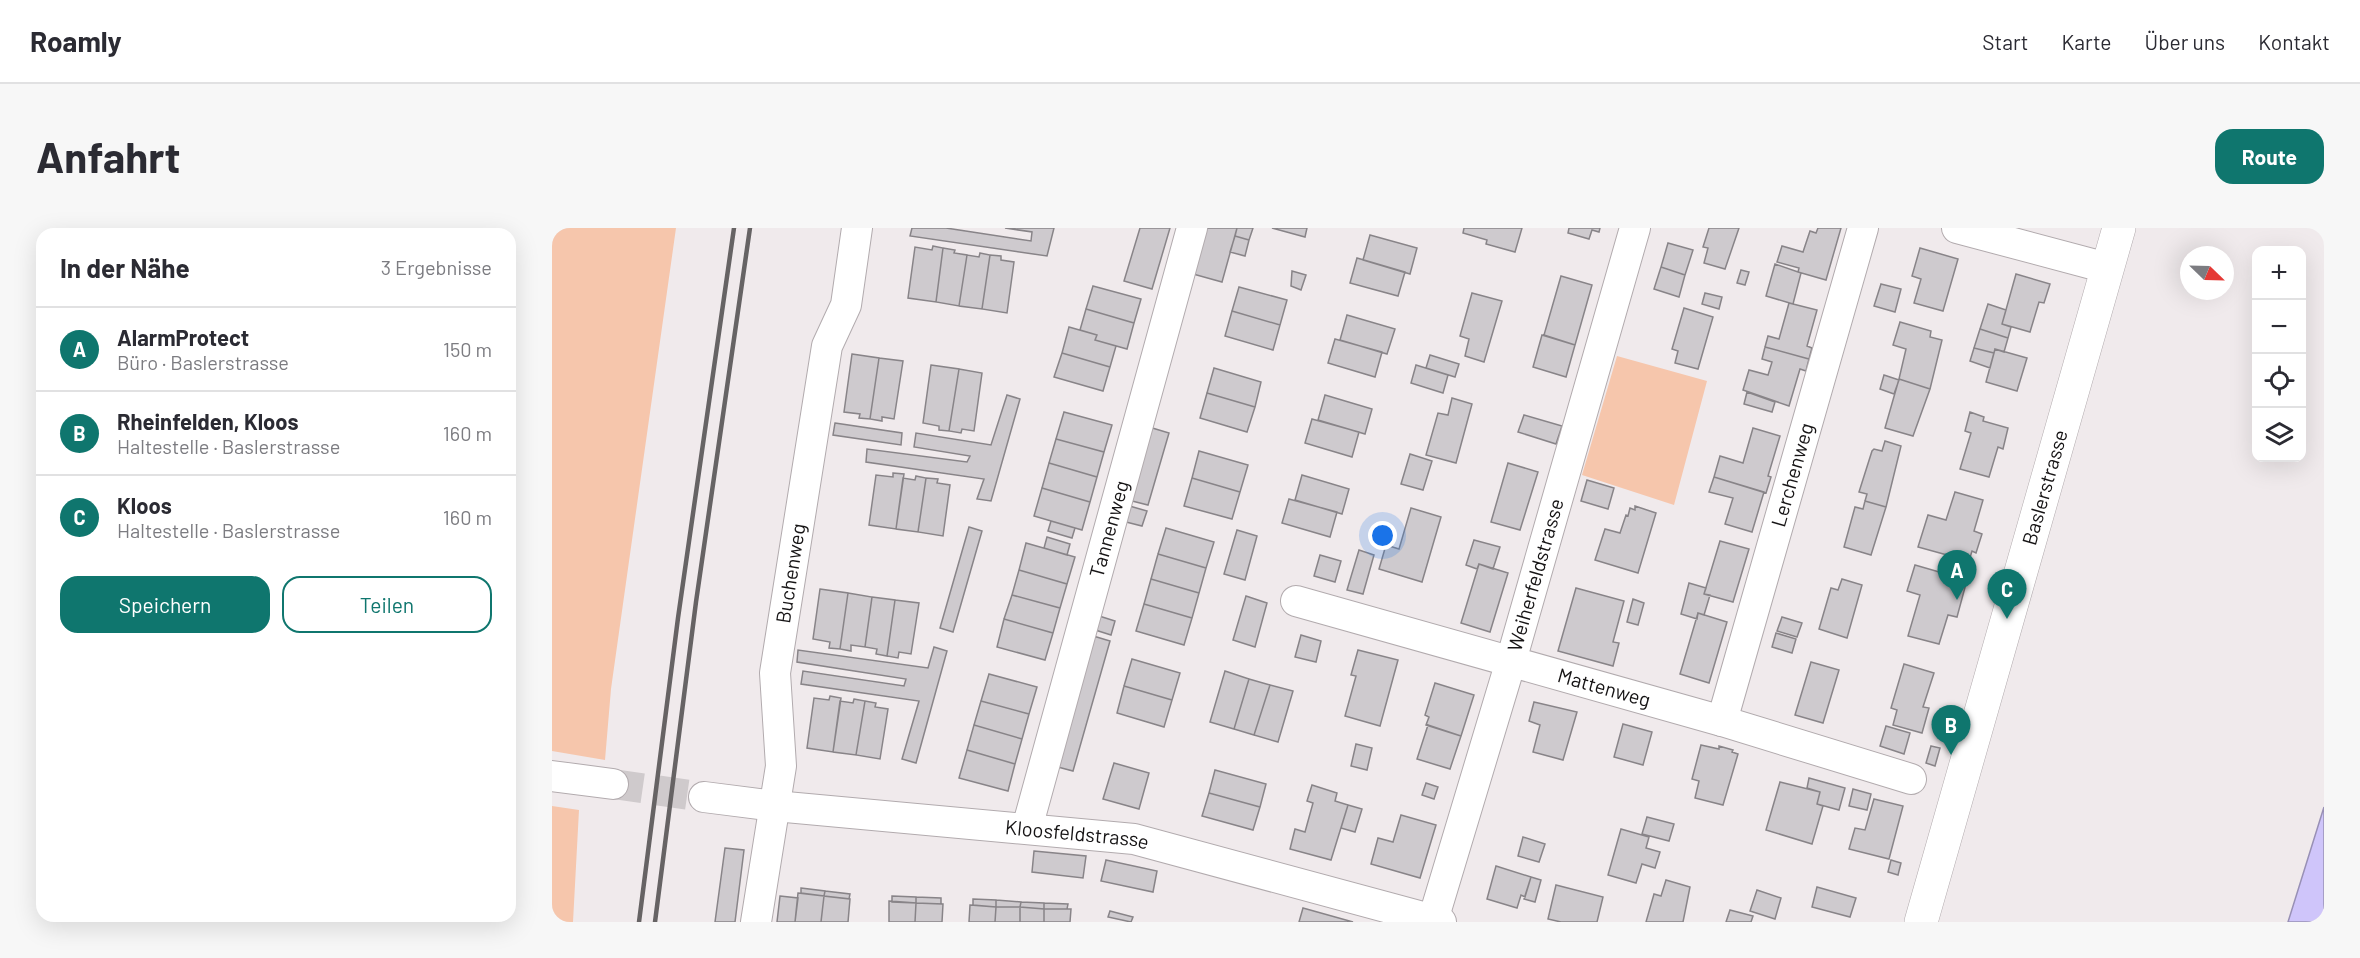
<!DOCTYPE html>
<html lang="de">
<head>
<meta charset="utf-8">
<style>
	:root { --surface:#fff; --page:#f7f7f7; --text:#2b2b33; --muted:#7c7c81; --line:#e1e1e2; --accent:#0f766e }
	body { margin:0; font-family:Barlow,sans-serif; background:var(--page); color:var(--text) }
	.controls { position:absolute; right:18px; top:18px; display:grid; overflow:hidden; border-radius:12px; box-shadow:0 6px 24px #0002 }
	.controls button { width:54px; height:54px; display:grid; place-items:center; padding:0; border:0; border-bottom:2px solid var(--line); background:var(--surface); color:var(--text); font:30px sans-serif }
	.compass { position:absolute; left:1628px; top:18px; width:54px; height:54px; border-radius:50%; background:var(--surface); box-shadow:0 6px 24px #0002; rotate:113deg }
	.you { position:absolute; left:831px; top:308px; width:21px; height:21px; margin:-15px; border:4px solid #fff; border-radius:50%; background:#1a73e8; box-shadow:0 0 0 9px #1a73e833 }
	.badge { display:grid; place-items:center; width:39px; height:39px; border-radius:50%; background:var(--accent); color:#fff; font-size:20px; font-weight:700 }
	.pin { position:absolute; translate:-50% -50px; filter:drop-shadow(0 2px 3px #0008) }
	.pin::after { content:''; position:absolute; top:32px; width:21px; height:18px; background:inherit; clip-path:polygon(0 0,100% 0,50% 100%) }
	.list { margin:0; padding:0; list-style:none }
	h2 { display:flex; justify-content:space-between; align-items:center; height:78px; margin:0; padding:0 24px; font-size:26px }
	h2 small { font-size:20px; font-weight:400; color:var(--muted) }
	.list li { display:grid; grid-template-columns:39px 1fr auto; gap:18px; align-items:center; box-sizing:border-box; height:84px; padding:0 24px; border-top:2px solid var(--line) }
	.list b { display:block; font-size:22px; white-space:nowrap }
	.list p { margin:0; font-size:20px; white-space:nowrap; color:var(--muted) }
	.list em { font-size:20px; font-style:normal; color:var(--muted) }
	.actions { display:flex; gap:12px; padding:18px 24px }
	.actions a { flex:1; padding:14px 0; border:2px solid var(--accent); border-radius:18px; text-align:center; font-size:21px; color:var(--accent) }
	.actions .main { background:var(--accent); color:#fff }
	.icon { flex:none; width:33px; height:33px; fill:none; stroke:currentColor; stroke-width:2; stroke-linecap:round; stroke-linejoin:round }
	.map { position:relative; flex:none; width:1772px; height:694px; overflow:hidden; border-radius:18px }
	header { display:flex; align-items:center; gap:36px; box-sizing:border-box; height:84px; padding:0 30px; background:var(--surface); border-bottom:2px solid var(--line) }
	header strong { font-size:28px }
	nav { display:flex; gap:33px; margin-inline-start:auto; font-size:21px }
	.intro { display:flex; align-items:center; justify-content:space-between; box-sizing:border-box; height:144px; padding:0 36px }
	h1 { margin:0; font-size:42px }
	.button { padding:15px 27px; border-radius:18px; background:var(--accent); color:#fff; font-size:21px; font-weight:700 }
	main { display:flex; gap:36px; padding:0 36px }
	aside { flex:1; background:var(--surface); border-radius:18px; box-shadow:0 6px 24px #0002 }
	.map>svg:first-child { display:block }
	.green { fill:#f6c6ac }
	.water { fill:#cfc5fa; stroke:#9890b5; stroke-width:1.5 }
	.building { fill:#cecace; stroke:#888488; stroke-width:1.5 }
	.lines { fill:none; stroke-linecap:round; stroke-linejoin:round }
	.minor-tunnel { stroke:#cfcacc; stroke-width:30; stroke-dasharray:30 15; stroke-linecap:butt }
	.minor-casing { stroke:#b2abae; stroke-width:32 }
	.primary-casing { stroke:#b2abae; stroke-width:34 }
	.minor { stroke:#fff; stroke-width:30 }
	.primary { stroke:#fff; stroke-width:33 }
	.rail { stroke:#666364; stroke-width:4.5 }
	.labels { text-anchor:middle; stroke-width:6; stroke-linejoin:round; paint-order:stroke }
	.street-label { font-size:20px; fill:#161415; stroke:#fff }
</style>
</head>
<body>
<header>
<strong>Roamly</strong>
<nav><a>Start</a><a>Karte</a><a>Über uns</a><a>Kontakt</a></nav>
</header>
<div class="intro"><h1>Anfahrt</h1><a class="button">Route</a></div>
<main>
<aside>
<h2>In der Nähe<small>3 Ergebnisse</small></h2>
<ul class="list">
<li><span class="badge">A</span><div><b>AlarmProtect</b><p>Büro · Baslerstrasse</p></div><em>150 m</em></li>
<li><span class="badge">B</span><div><b>Rheinfelden, Kloos</b><p>Haltestelle · Baslerstrasse</p></div><em>160 m</em></li>
<li><span class="badge">C</span><div><b>Kloos</b><p>Haltestelle · Baslerstrasse</p></div><em>160 m</em></li>
</ul>
<div class="actions"><a class="main">Speichern</a><a>Teilen</a></div>
</aside>
<div class="map">
<svg width="1772" height="694" viewBox="0 0 1772 694">
	<rect width="100%" height="100%" fill="#f0eaec"/>
	<!-- green -->
	<path class="green" d="M 0,0 L 124,0 L 59,461 L 53,532 L 0,523 Z
		M 1065,128 L 1155,153 L 1122,277 L 1030,247 Z
		M 0,578 L 27,582 L 21,694 L 0,694 Z"/>
	<!-- water -->
	<path class="water" d="M 1772,579 L 1772,694 L 1736,694 Z"/>
	<!-- building -->
	<path class="building" d="M 360,0 L 394,0 L 479,13 L 480,4 L 453,0 L 502,0 L 495,28 L 358,8 Z
		M 588,0 L 618,0 L 600,61 L 572,53 Z
		M 653,0 L 685,0 L 670,54 L 641,46 Z
		M 685,0 L 701,0 L 697,12 L 683,8 Z
		M 720,0 L 755,0 L 753,9 Z
		M 912,0 L 970,0 L 963,24 L 934,16 L 935,12 L 911,5 Z
		M 1017,0 L 1048,0 L 1047,4 L 1040,2 L 1037,11 L 1016,5 Z
		M 1157,0 L 1187,0 L 1173,41 L 1152,35 L 1156,20 L 1151,19 Z
		M 1266,0 L 1289,0 L 1274,52 L 1246,44 L 1247,40 L 1225,34 L 1230,18 L 1251,24 L 1258,3 L 1264,5 Z
		M 818,7 L 865,20 L 858,46 L 811,32 Z
		M 683,8 L 697,12 L 693,28 L 678,24 Z
		M 1116,15 L 1141,22 L 1133,47 L 1109,39 Z
		M 381,18 L 391,20 L 384,74 L 356,70 L 363,19 L 380,22 Z
		M 391,20 L 403,22 L 402,25 L 415,27 L 407,78 L 384,74 Z
		M 1368,20 L 1406,31 L 1391,83 L 1362,75 L 1369,51 L 1360,48 Z
		M 428,25 L 438,27 L 430,81 L 407,78 L 415,27 L 427,29 Z
		M 438,27 L 449,28 L 449,32 L 462,34 L 455,85 L 430,81 Z
		M 805,30 L 853,44 L 846,68 L 798,55 Z
		M 1223,36 L 1249,45 L 1241,76 L 1214,68 Z
		M 1109,39 L 1133,47 L 1127,69 L 1102,61 Z
		M 1189,42 L 1197,44 L 1193,57 L 1185,55 Z
		M 740,43 L 754,47 L 749,62 L 739,58 Z
		M 1464,46 L 1498,56 L 1492,75 L 1487,74 L 1478,104 L 1450,96 Z
		M 1009,48 L 1040,57 L 1023,117 L 992,107 Z
		M 1329,56 L 1349,61 L 1343,84 L 1322,78 Z
		M 541,58 L 589,71 L 582,95 L 534,81 Z
		M 687,59 L 735,72 L 728,97 L 680,83 Z
		M 920,65 L 950,73 L 932,134 L 913,128 L 917,111 L 908,108 Z
		M 1153,65 L 1170,69 L 1167,81 L 1150,76 Z
		M 1237,75 L 1265,82 L 1255,118 L 1260,120 L 1257,131 L 1213,119 L 1216,108 L 1227,111 Z
		M 1436,76 L 1454,82 L 1450,96 L 1459,99 L 1456,110 L 1428,101 Z
		M 1132,80 L 1161,89 L 1146,141 L 1123,135 L 1126,123 L 1120,121 Z
		M 534,81 L 582,95 L 575,121 L 543,112 L 545,107 L 528,102 Z
		M 680,83 L 728,97 L 721,122 L 673,108 Z
		M 795,87 L 843,101 L 835,126 L 788,112 Z
		M 1348,94 L 1379,103 L 1378,109 L 1390,112 L 1378,161 L 1347,151 L 1354,121 L 1341,117 Z
		M 517,99 L 545,107 L 543,112 L 564,118 L 558,139 L 510,125 Z
		M 1428,101 L 1456,110 L 1452,124 L 1443,121 L 1442,125 L 1422,120 Z
		M 990,107 L 1023,117 L 1014,149 L 981,139 Z
		M 783,111 L 830,124 L 823,149 L 776,135 Z
		M 1213,119 L 1257,131 L 1254,143 L 1248,141 L 1237,178 L 1191,162 L 1197,142 L 1216,147 L 1220,134 L 1210,131 Z
		M 1422,120 L 1442,125 L 1438,140 L 1418,133 Z
		M 1443,121 L 1475,130 L 1465,163 L 1434,154 Z
		M 510,125 L 558,139 L 551,163 L 502,149 Z
		M 300,126 L 327,130 L 318,191 L 307,190 L 308,186 L 292,184 Z
		M 878,127 L 907,136 L 903,149 L 874,140 Z
		M 327,130 L 351,133 L 342,191 L 330,189 L 330,193 L 318,191 Z
		M 379,137 L 407,141 L 397,203 L 387,202 L 387,198 L 371,195 Z
		M 864,137 L 896,147 L 891,165 L 859,155 Z
		M 662,140 L 709,154 L 703,179 L 655,165 Z
		M 407,141 L 430,145 L 422,203 L 410,201 L 409,205 L 397,203 Z
		M 1332,147 L 1347,152 L 1342,166 L 1328,161 Z
		M 1347,151 L 1378,161 L 1361,208 L 1333,200 Z
		M 1195,164 L 1223,174 L 1220,184 L 1192,176 Z
		M 655,165 L 703,179 L 695,204 L 648,190 Z
		M 455,167 L 468,171 L 439,273 L 425,271 L 432,251 L 314,234 L 315,221 L 415,234 L 418,228 L 362,219 L 364,205 L 439,217 Z
		M 773,167 L 820,181 L 813,206 L 766,192 Z
		M 900,170 L 920,176 L 904,235 L 874,227 L 886,185 L 896,187 Z
		M 512,184 L 560,197 L 552,224 L 504,211 Z
		M 1418,184 L 1432,189 L 1431,193 L 1456,200 L 1451,221 L 1446,219 L 1437,249 L 1408,241 L 1419,205 L 1413,203 Z
		M 972,187 L 1010,198 L 1004,216 L 966,204 Z
		M 760,191 L 807,204 L 800,229 L 753,215 Z
		M 283,195 L 350,205 L 349,217 L 281,207 Z
		M 597,199 L 617,205 L 596,277 L 576,272 Z
		M 1201,200 L 1228,208 L 1216,248 L 1219,249 L 1214,265 L 1162,249 L 1168,228 L 1191,235 Z
		M 504,211 L 552,224 L 545,249 L 497,235 Z
		M 1333,213 L 1349,218 L 1334,279 L 1313,273 L 1315,266 L 1307,264 L 1320,223 L 1322,221 L 1330,223 Z
		M 647,223 L 696,237 L 688,264 L 640,250 Z
		M 858,226 L 880,233 L 871,262 L 849,256 Z
		M 497,235 L 545,249 L 538,274 L 490,260 Z
		M 956,235 L 986,244 L 968,302 L 939,294 Z
		M 341,245 L 352,246 L 344,301 L 317,297 L 324,247 L 341,249 Z
		M 750,247 L 797,261 L 790,286 L 743,272 Z
		M 364,248 L 374,250 L 366,304 L 344,301 L 351,250 L 363,252 Z
		M 1162,249 L 1212,264 L 1200,304 L 1173,296 L 1181,270 L 1157,264 Z
		M 374,250 L 386,251 L 385,255 L 398,257 L 391,308 L 366,304 Z
		M 640,250 L 688,264 L 680,291 L 632,278 Z
		M 1035,252 L 1062,260 L 1056,281 L 1029,273 Z
		M 490,260 L 538,274 L 530,302 L 482,288 Z
		M 1403,264 L 1431,272 L 1422,303 L 1430,306 L 1424,325 L 1420,323 L 1417,333 L 1366,319 L 1376,287 L 1394,292 Z
		M 737,271 L 785,284 L 778,309 L 730,295 Z
		M 1313,273 L 1334,279 L 1319,327 L 1292,319 L 1303,279 L 1311,281 Z
		M 574,277 L 595,283 L 590,298 L 570,293 Z
		M 1083,278 L 1104,285 L 1086,345 L 1043,332 L 1053,301 L 1068,305 L 1074,287 L 1076,288 L 1078,280 L 1083,282 Z
		M 859,280 L 889,289 L 870,354 L 827,341 L 834,317 L 847,321 Z
		M 499,293 L 523,300 L 520,310 L 496,303 Z
		M 417,299 L 430,303 L 401,404 L 388,400 Z
		M 614,300 L 662,314 L 654,340 L 606,326 Z
		M 685,302 L 705,308 L 693,352 L 672,346 Z
		M 495,309 L 518,316 L 515,327 L 492,320 Z
		M 922,312 L 948,319 L 941,341 L 927,336 L 925,341 L 914,337 Z
		M 1168,313 L 1197,321 L 1181,374 L 1152,366 Z
		M 474,315 L 523,329 L 515,356 L 467,342 Z
		M 807,322 L 822,327 L 811,366 L 795,362 Z
		M 606,326 L 654,340 L 647,365 L 599,351 Z
		M 768,327 L 789,333 L 783,354 L 762,348 Z
		M 927,336 L 956,345 L 938,404 L 909,395 Z
		M 1363,337 L 1415,352 L 1405,389 L 1396,387 L 1387,416 L 1356,408 L 1368,367 L 1355,363 Z
		M 467,342 L 515,356 L 508,380 L 460,367 Z
		M 599,351 L 647,365 L 640,390 L 592,376 Z
		M 1290,351 L 1310,357 L 1295,410 L 1267,401 L 1279,360 L 1286,362 Z
		M 1137,355 L 1154,360 L 1152,366 L 1158,367 L 1152,387 L 1146,385 L 1145,391 L 1129,386 Z
		M 1024,360 L 1072,373 L 1061,414 L 1067,415 L 1061,438 L 1006,423 Z
		M 268,361 L 296,365 L 288,421 L 277,420 L 278,414 L 261,411 Z
		M 296,365 L 320,369 L 313,419 L 299,417 L 299,423 L 288,421 Z
		M 460,367 L 508,380 L 501,405 L 452,391 Z
		M 694,368 L 715,375 L 703,419 L 681,412 Z
		M 320,369 L 343,372 L 335,428 L 324,426 L 325,421 L 313,419 Z
		M 1081,371 L 1092,375 L 1086,397 L 1075,394 Z
		M 343,372 L 367,375 L 359,426 L 347,424 L 346,430 L 335,428 Z
		M 592,376 L 640,390 L 632,417 L 584,403 Z
		M 1146,385 L 1175,394 L 1157,455 L 1128,446 Z
		M 544,387 L 563,393 L 559,407 L 540,401 Z
		M 1230,389 L 1250,395 L 1245,409 L 1225,403 Z
		M 452,391 L 501,405 L 493,432 L 445,419 Z
		M 1224,405 L 1244,411 L 1240,425 L 1220,419 Z
		M 538,407 L 558,413 L 521,543 L 502,538 Z
		M 749,407 L 769,413 L 764,434 L 743,429 Z
		M 382,419 L 395,423 L 364,535 L 350,531 L 367,473 L 249,456 L 251,443 L 352,458 L 354,451 L 245,434 L 246,422 L 376,440 Z
		M 806,422 L 846,432 L 828,498 L 793,488 L 804,448 L 799,447 Z
		M 580,431 L 628,445 L 620,472 L 572,458 Z
		M 1259,434 L 1287,442 L 1271,495 L 1243,487 Z
		M 1352,436 L 1382,445 L 1371,479 L 1377,480 L 1370,505 L 1341,497 L 1345,482 L 1339,480 Z
		M 673,443 L 697,451 L 682,501 L 658,494 Z
		M 437,446 L 485,459 L 477,486 L 429,473 Z
		M 697,451 L 718,457 L 702,507 L 682,501 Z
		M 883,455 L 922,467 L 909,508 L 874,497 L 877,489 L 873,487 Z
		M 718,457 L 741,463 L 726,514 L 702,507 Z
		M 572,458 L 620,472 L 612,499 L 565,485 Z
		M 278,468 L 289,470 L 281,524 L 255,520 L 262,470 L 277,472 Z
		M 302,471 L 313,473 L 304,527 L 281,524 L 288,473 L 301,475 Z
		M 313,473 L 324,475 L 323,479 L 336,481 L 328,531 L 304,527 Z
		M 429,473 L 477,486 L 470,511 L 422,497 Z
		M 982,474 L 1025,484 L 1011,532 L 981,524 L 988,497 L 977,493 Z
		M 1071,496 L 1100,504 L 1091,537 L 1062,529 Z
		M 422,497 L 470,511 L 463,536 L 415,522 Z
		M 876,497 L 909,508 L 898,541 L 865,531 Z
		M 1334,498 L 1358,505 L 1352,526 L 1328,518 Z
		M 804,516 L 820,520 L 815,542 L 799,538 Z
		M 1149,517 L 1167,521 L 1167,518 L 1181,522 L 1180,524 L 1186,526 L 1171,577 L 1143,570 L 1147,553 L 1140,551 Z
		M 1379,518 L 1388,520 L 1383,538 L 1374,535 Z
		M 415,522 L 463,536 L 456,563 L 407,550 Z
		M 562,535 L 597,545 L 587,581 L 551,571 Z
		M 663,542 L 714,556 L 708,579 L 657,565 Z
		M 1257,550 L 1293,560 L 1287,582 L 1265,576 L 1268,564 L 1255,560 Z
		M 1228,554 L 1268,564 L 1265,576 L 1271,578 L 1260,616 L 1214,602 Z
		M 874,555 L 886,559 L 882,571 L 870,567 Z
		M 760,557 L 785,565 L 783,573 L 796,577 L 779,632 L 738,621 L 743,601 L 753,604 L 761,575 L 755,573 Z
		M 1301,561 L 1319,566 L 1315,582 L 1297,578 Z
		M 657,565 L 708,579 L 701,602 L 650,588 Z
		M 1322,571 L 1351,578 L 1337,631 L 1297,621 L 1303,600 L 1313,602 Z
		M 796,577 L 810,581 L 803,604 L 789,600 Z
		M 849,587 L 884,597 L 868,650 L 819,636 L 826,610 L 841,614 Z
		M 1095,589 L 1122,596 L 1117,613 L 1090,606 Z
		M 1069,601 L 1097,609 L 1094,620 L 1108,624 L 1103,640 L 1090,636 L 1084,655 L 1056,647 Z
		M 971,609 L 993,616 L 987,634 L 966,628 Z
		M 173,620 L 192,622 L 183,694 L 163,694 Z
		M 482,623 L 534,628 L 531,650 L 480,644 Z
		M 554,632 L 605,643 L 601,664 L 549,653 Z
		M 1339,632 L 1349,635 L 1346,647 L 1336,644 Z
		M 944,638 L 979,649 L 973,669 L 969,667 L 965,680 L 935,671 Z
		M 979,649 L 989,652 L 983,674 L 972,671 Z
		M 1114,652 L 1138,659 L 1131,694 L 1094,694 L 1102,666 L 1109,668 Z
		M 1004,657 L 1051,669 L 1045,694 L 1009,694 L 996,691 Z
		M 1265,659 L 1304,670 L 1298,689 L 1260,679 Z
		M 249,660 L 273,663 L 272,668 L 249,665 Z
		M 1205,662 L 1229,670 L 1223,691 L 1198,683 Z
		M 273,663 L 298,666 L 297,671 L 272,668 Z
		M 246,665 L 272,668 L 269,694 L 243,694 Z
		M 228,668 L 246,670 L 243,694 L 225,694 Z
		M 272,668 L 298,671 L 296,694 L 269,694 Z
		M 340,668 L 364,669 L 364,675 L 340,674 Z
		M 364,669 L 389,670 L 389,676 L 364,675 Z
		M 421,671 L 444,672 L 444,679 L 421,677 Z
		M 444,672 L 469,674 L 468,679 L 444,679 Z
		M 337,673 L 364,675 L 363,694 L 337,694 Z
		M 469,674 L 492,675 L 492,681 L 468,679 Z
		M 364,675 L 391,676 L 390,694 L 363,694 Z
		M 492,675 L 516,676 L 515,681 L 492,681 Z
		M 418,677 L 444,679 L 443,694 L 417,694 Z
		M 444,679 L 468,679 L 468,694 L 443,694 Z
		M 468,679 L 492,681 L 492,694 L 468,694 Z
		M 751,680 L 801,694 L 747,694 Z
		M 492,681 L 519,681 L 518,694 L 492,694 Z
		M 1178,682 L 1201,688 L 1199,694 L 1174,694 Z
		M 558,683 L 581,689 L 579,694 L 556,689 Z"/>
	<g class="lines">
		<!-- minor-tunnel -->
		<path class="minor-tunnel" d="M 61,556 L 152,569"/>
		<defs>
			<g id="minor">
				<path d="M 1405,0 L 1555,40"/>
				<path id="s1" d="M 744,373 L 1170,493 L 1359,551"/>
				<path id="s2" d="M 1170,493 L 1311,0"/>
				<path d="M 0,548 L 61,556"/>
				<path id="s3" d="M 152,569 L 223,578 L 582,611 L 889,694"/>
				<path id="s4" d="M 475,600 L 640,0"/>
				<path id="s5" d="M 881,692 L 959,433 L 1083,0"/>
				<path id="s6" d="M 204,694 L 229,538 L 223,445 L 275,118 L 294,77 L 305,0"/>
			</g>
			<g id="primary">
				<path id="s7" d="M 1369,694 L 1567,0"/>
			</g>
		</defs>
		<!-- minor casing -->
		<use href="#minor" class="minor-casing"/>
		<!-- primary casing -->
		<use href="#primary" class="primary-casing"/>
		<!-- minor -->
		<use href="#minor" class="minor"/>
		<!-- primary -->
		<use href="#primary" class="primary"/>
		<!-- rail -->
		<path class="rail" d="M 87,694 L 126,390 L 182,0
			M 103,694 L 144,374 L 198,0"/>
	</g>
	<g class="labels">
		<!-- street labels -->
		<g class="street-label">
			<text dy="7" stroke="none"><textPath href="#s2" startOffset="256">Lerchenweg</textPath></text>
			<text dy="7" stroke="none"><textPath href="#s7" startOffset="452">Baslerstrasse</textPath></text>
			<text dy="7" stroke="none"><textPath href="#s4" startOffset="310">Tannenweg</textPath></text>
			<text dy="7" stroke="none"><textPath href="#s6" startOffset="352">Buchenweg</textPath></text>
			<text dy="7" stroke="none"><textPath href="#s5" startOffset="360">Weiherfeldstrasse</textPath></text>
			<text dy="7" stroke="none"><textPath href="#s1" startOffset="320">Mattenweg</textPath></text>
			<text dy="7" stroke="none"><textPath href="#s3" startOffset="375">Kloosfeldstrasse</textPath></text>
		</g>
	</g>
</svg>
<div class="controls">
<button>+</button>
<button>−</button>
<button><svg class="icon" aria-label="locate" viewBox="0 0 24 24"><circle cx="12" cy="12" r="6"/><path d="M12 2v4M12 18v4M2 12h4M18 12h4"/></svg></button>
<button><svg class="icon" aria-label="layers" viewBox="0 0 24 24"><path d="M12 4l9 5-9 5-9-5zM3 14l9 5 9-5"/></svg></button>
</div>
<svg class="compass" viewBox="-18 -18 36 36"><path d="M0-13l5 13h-10z" fill="#e53935"/><path d="M0 13l5-13h-10z" fill="#7c7c81"/></svg>
<div class="you"></div>
<div class="pin badge" style="left:1405px;top:372px">A</div>
<div class="pin badge" style="left:1399px;top:527px">B</div>
<div class="pin badge" style="left:1455px;top:391px">C</div>
</div>
</main>
</body>
</html>
